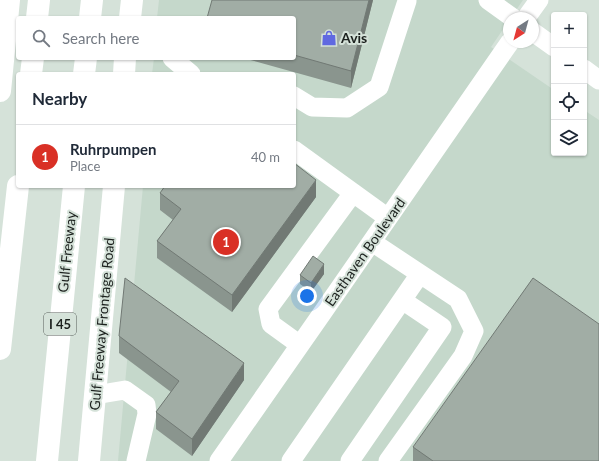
<!DOCTYPE html>
<html lang="en">
<head>
<meta charset="utf-8">
<style>
	:root { --surface:#fff; --page:#f6f6f7; --text:#1f2937; --muted:#747a83; --line:#e0e1e3; --accent:#d93025 }
	body { margin:0; font-family:Lato,sans-serif; background:var(--page); color:var(--text) }
	.controls { position:absolute; right:12px; top:12px; display:grid; overflow:hidden; border-radius:4px; box-shadow:0 1px 3px #0004 }
	.controls button { width:36px; height:36px; display:grid; place-items:center; padding:0; border:0; border-bottom:1px solid var(--line); background:var(--surface); color:var(--text); font:20px sans-serif }
	.compass { position:absolute; left:503px; top:12px; width:36px; height:36px; border-radius:50%; background:var(--surface); box-shadow:0 1px 3px #0004; rotate:216deg }
	.you { position:absolute; left:307px; top:296px; width:14px; height:14px; margin:-10px; border:3px solid #fff; border-radius:50%; background:#1a73e8; box-shadow:0 0 0 6px #1a73e833 }
	.badge { display:grid; place-items:center; width:26px; height:26px; border-radius:50%; background:var(--accent); color:#fff; font-size:13px; font-weight:700 }
	.pin { position:absolute; translate:-50% -50%; border:2px solid #fff; box-shadow:0 1px 4px #0006 }
	.list { margin:0; padding:0; list-style:none }
	h2 { display:flex; justify-content:space-between; align-items:center; height:52px; margin:0; padding:0 16px; font-size:17px }
	h2 small { font-size:13px; font-weight:400; color:var(--muted) }
	.list li { display:grid; grid-template-columns:26px 1fr auto; gap:12px; align-items:center; box-sizing:border-box; height:64px; padding:0 16px; border-top:1px solid var(--line) }
	.list b { display:block; font-size:15px; white-space:nowrap }
	.list p { margin:0; font-size:13px; white-space:nowrap; color:var(--muted) }
	.list em { font-size:13px; font-style:normal; color:var(--muted) }
	.icon { flex:none; width:22px; height:22px; fill:none; stroke:currentColor; stroke-width:2; stroke-linecap:round; stroke-linejoin:round }
	.map { position:relative; flex:none; width:599px; height:461px; overflow:hidden }
	.search { position:absolute; background:var(--surface); box-shadow:0 1px 3px #0004; left:16px; top:16px; width:280px; height:44px; display:flex; align-items:center; gap:10px; box-sizing:border-box; padding:0 14px; border-radius:4px; color:var(--muted); font-size:15px }
	.panel { position:absolute; background:var(--surface); box-shadow:0 1px 3px #0004; left:16px; top:72px; width:280px; height:116px; border-radius:4px }
	.map>svg:first-child { display:block }
	.built { fill:#c5d8cb }
	.lines { fill:none; stroke-linecap:round; stroke-linejoin:round }
	.minor { stroke:#fff; stroke-width:19 }
	.major { stroke:#fff; stroke-width:22 }
	.highway { stroke:#fff; stroke-width:22 }
	.wall { fill:#8a958e }
	.shaded-wall { fill:#717974 }
	.building { fill:#a1ada5; stroke:#717974 }
	.labels { text-anchor:middle; stroke-width:4; stroke-linejoin:round; paint-order:stroke }
	.shield { fill:#d5e2d9; stroke:#545b56; stroke-width:1 }
	.shield-label { font-size:13px; font-weight:bold; fill:#1c211e }
	.poi-label { font-size:14px; font-weight:bold; fill:#1c211e; stroke:#d5e2d9; text-anchor:start }
	.street-label { font-size:14px; fill:#1c211e; stroke:#d5e2d9 }
</style>
</head>
<body>
<div class="map">
<svg width="599" height="461" viewBox="0 0 599 461">
	<rect width="100%" height="100%" fill="#d5e2d9"/>
	<!-- built -->
	<path class="built" d="M 159,0 L 523,0 L 491,47 L 554,90 L 554,153 L 584,153 L 584,110 L 599,120 L 599,461 L 118,461 L 143,186 L 294,186 L 294,74 L 152,74 L 154,58 L 294,58 L 294,18 L 157,18 Z"/>
	<g class="lines">
		<!-- minor -->
		<path class="minor" d="M 488,0 L 513,18
			M 526,18 L 539,0
			M 533,32 L 554,47
			M 172,58 L 191,74
			M 584,69 L 599,80
			M 294,96 L 312,107 L 347,108 L 379,87 L 407,1 L 407,0
			M 294,150 L 388,218
			M 372,242 L 458,299 L 474,331 L 463,356 L 388,461
			M 300,345 L 271,324 L 268,309 L 353,193
			M 95,395 L 125,390 L 146,405 L 147,414 L 136,461
			M 219,461 L 323,312 L 510,42
			M 291,461 L 420,274
			M 350,461 L 442,327 L 402,300"/>
		<!-- major -->
		<path class="major" d="M 130,18 L 132,0
			M 124,74 L 125,58
			M 89,461 L 114,186"/>
		<!-- highway -->
		<path class="highway" d="M 37,18 L 39,0
			M 90,18 L 92,0
			M 31,74 L 33,58
			M 84,74 L 86,58
			M 0,91 L 9,0
			M 0,349 L 18,186
			M 47,461 L 74,186"/>
	</g>
	<!-- wall -->
	<path class="wall" d="M 373,0 L 351,88 L 243,58 L 294,58 L 294,18 Z
		M 160,193 L 316,197 L 232,312 L 157,258 L 157,241 L 173,220 L 160,210 Z
		M 324,274 L 311,292 L 300,284 L 300,275 Z
		M 119,336 L 244,380 L 192,456 L 156,429 L 156,412 L 171,392 L 119,353 Z
		M 413,447 L 599,461 L 413,461 Z"/>
	<!-- shaded-wall -->
	<path class="shaded-wall" d="M 369,0 L 373,0 L 351,88 L 351,71 Z
		M 316,180 L 316,197 L 232,312 L 232,295 Z
		M 324,264 L 324,274 L 311,292 L 311,283 Z
		M 244,363 L 244,380 L 192,456 L 192,439 Z"/>
	<!-- building -->
	<path class="building" d="M 212,0 L 369,0 L 351,71 L 294,55 L 294,18 L 207,18 Z
		M 294,163 L 316,180 L 232,295 L 157,241 L 181,209 L 160,193 L 165,186 L 294,186 Z
		M 313,256 L 324,264 L 311,283 L 300,275 Z
		M 125,278 L 244,363 L 192,439 L 156,412 L 179,381 L 119,336 Z
		M 533,278 L 599,324 L 599,461 L 433,461 L 413,447 Z"/>
	<!-- icons -->
	<defs>
		<symbol id="shop-bare" viewBox="-9 -9 18 18"><path d="M-5-2.5h2.3a2.7 3.5 0 0 1 5.4 0H5L5.5 6h-11ZM-1.5-2.5h3a1.5 2.3 0 0 0-3 0Z" fill="#6069e1" stroke="#d5e2d9" stroke-width="2.5" paint-order="stroke"/></symbol>
	</defs>
	<g fill-rule="evenodd">
		<use href="#shop-bare" x="318" y="27" width="22" height="22"/>
	</g>
	<g class="labels">
		<!-- shield labels -->
		<rect class="shield" x="44" y="313" width="32" height="22" rx="3"/>
		<g class="shield-label">
			<text x="60" y="329">I 45</text>
		</g>
		<!-- poi labels -->
		<g class="poi-label">
			<text x="341" y="43">Avis</text>
		</g>
		<!-- street labels -->
		<g class="street-label">
			<text transform="translate(67 252) rotate(-84)" y="5">Gulf Freeway</text>
			<text transform="translate(365 252) rotate(-55)" y="5">Easthaven Boulevard</text>
			<text transform="translate(102 324) rotate(-85)" y="5">Gulf Freeway Frontage Road</text>
		</g>
	</g>
</svg>
<div class="controls">
<button>+</button>
<button>−</button>
<button><svg class="icon" aria-label="locate" viewBox="0 0 24 24"><circle cx="12" cy="12" r="6"/><path d="M12 2v4M12 18v4M2 12h4M18 12h4"/></svg></button>
<button><svg class="icon" aria-label="layers" viewBox="0 0 24 24"><path d="M12 4l9 5-9 5-9-5zM3 14l9 5 9-5"/></svg></button>
</div>
<svg class="compass" viewBox="-18 -18 36 36"><path d="M0-13l5 13h-10z" fill="#e53935"/><path d="M0 13l5-13h-10z" fill="#747a83"/></svg>
<div class="you"></div>
<div class="pin badge" style="left:226px;top:242px">1</div>
<div class="search"><svg class="icon" aria-label="search" viewBox="0 0 24 24"><circle cx="10" cy="10" r="6"/><path d="M15 15l6 6"/></svg>Search here</div>
<section class="panel">
<h2>Nearby<small></small></h2>
<ul class="list">
<li><span class="badge">1</span><div><b>Ruhrpumpen</b><p>Place</p></div><em>40 m</em></li>
</ul>
</section>
</div>
</body>
</html>
